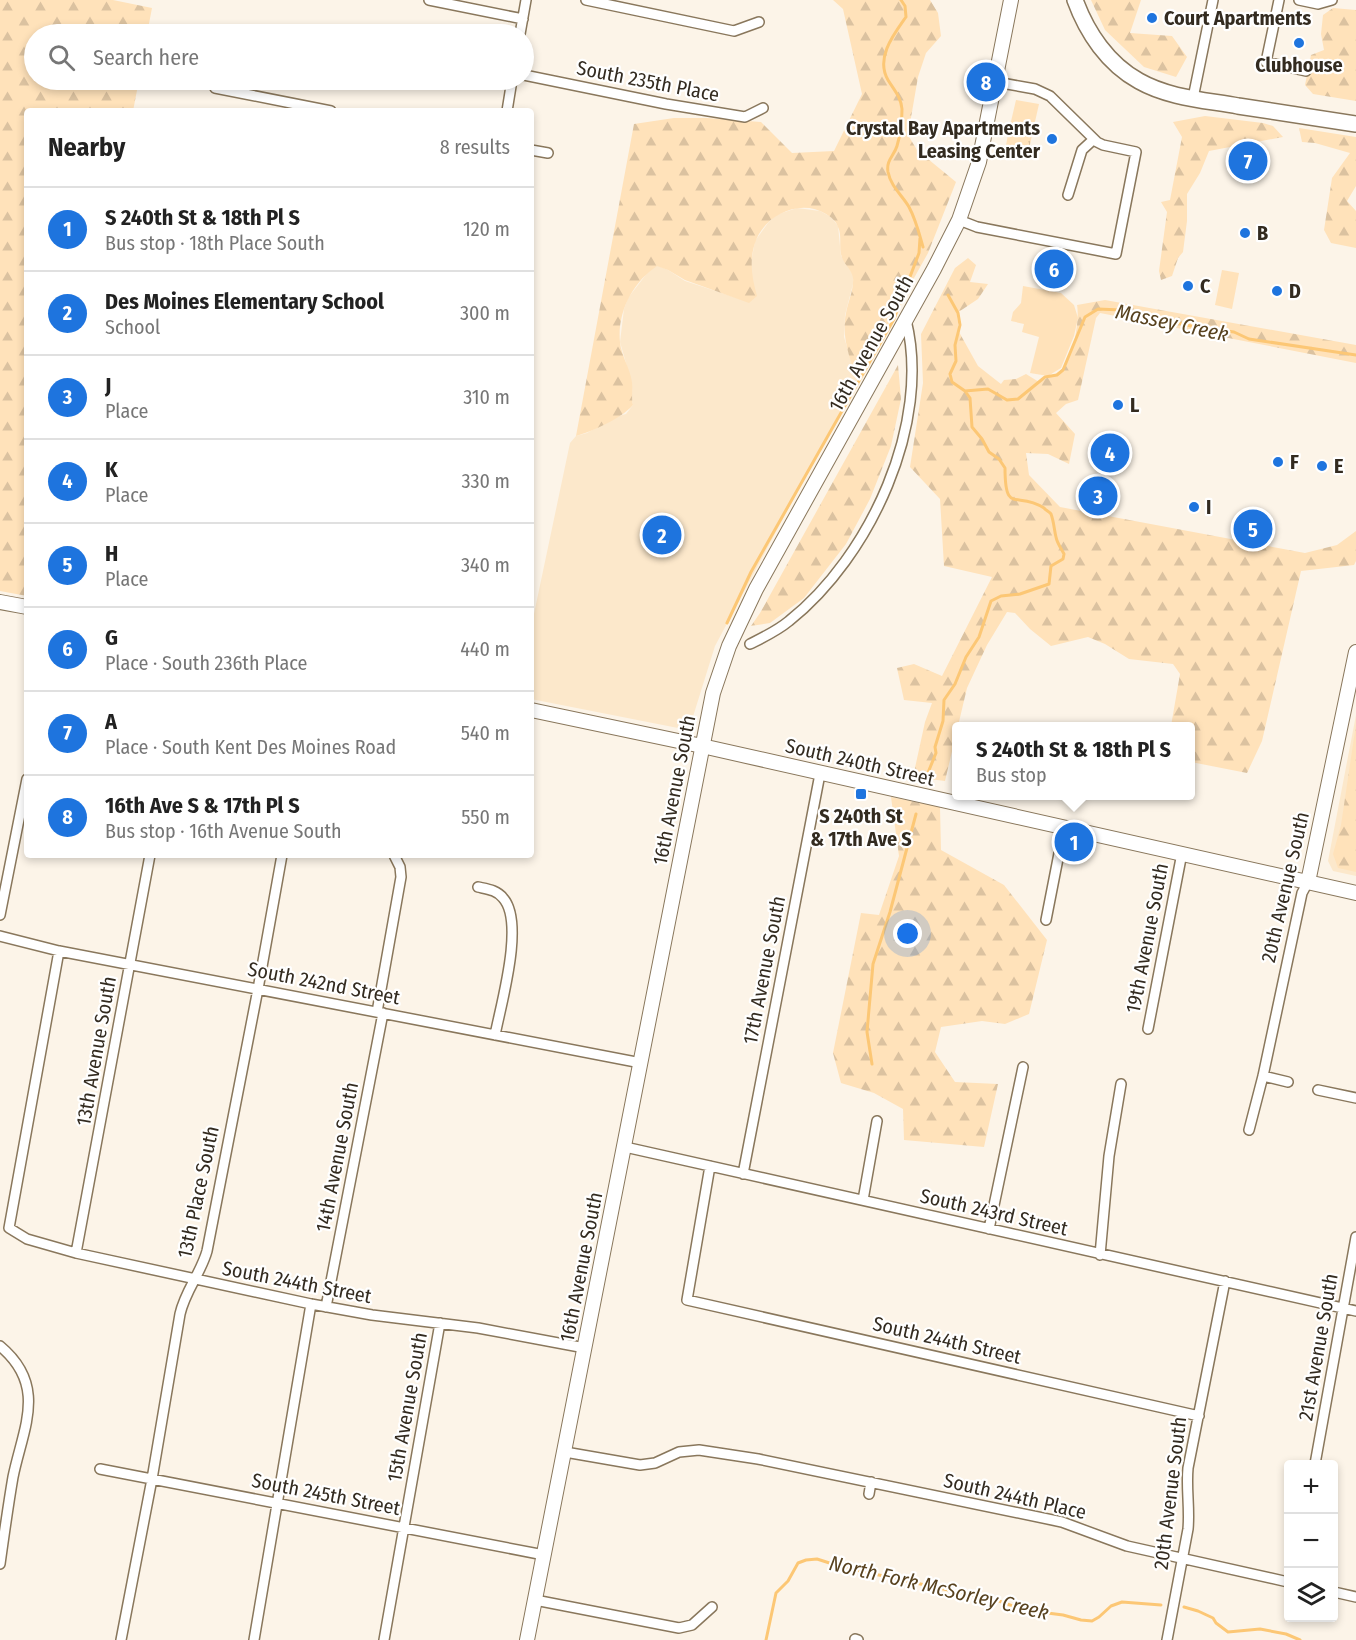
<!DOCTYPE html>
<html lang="en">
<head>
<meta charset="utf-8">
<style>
	:root { --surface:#fff; --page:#f6f6f6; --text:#222; --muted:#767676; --line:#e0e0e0; --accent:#1e74de }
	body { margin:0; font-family:"Fira Sans Condensed",sans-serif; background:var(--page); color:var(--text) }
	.controls { position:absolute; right:18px; bottom:18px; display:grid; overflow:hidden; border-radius:6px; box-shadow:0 3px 9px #0003 }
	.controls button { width:54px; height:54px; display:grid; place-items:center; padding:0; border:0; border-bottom:2px solid var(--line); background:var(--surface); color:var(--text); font:30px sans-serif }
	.you { position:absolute; left:908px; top:934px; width:21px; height:21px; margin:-15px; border:4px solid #fff; border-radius:50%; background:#1a73e8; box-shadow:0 0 0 9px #1a73e833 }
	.badge { display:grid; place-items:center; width:39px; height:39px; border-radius:50%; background:var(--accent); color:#fff; font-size:20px; font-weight:700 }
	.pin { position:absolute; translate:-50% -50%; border:3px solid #fff; box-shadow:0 2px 6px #0006 }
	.popup { position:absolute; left:952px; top:722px; width:243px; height:78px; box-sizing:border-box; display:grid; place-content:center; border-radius:6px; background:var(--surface); filter:drop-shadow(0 2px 4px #0005); font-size:20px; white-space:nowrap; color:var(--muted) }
	.popup b { font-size:22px; color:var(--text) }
	.popup::after { content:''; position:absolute; left:50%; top:100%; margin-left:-12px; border:12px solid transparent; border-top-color:var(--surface) }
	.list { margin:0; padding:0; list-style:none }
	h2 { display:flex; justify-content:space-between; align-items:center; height:78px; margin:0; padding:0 24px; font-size:26px }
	h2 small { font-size:20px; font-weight:400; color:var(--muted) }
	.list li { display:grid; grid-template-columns:39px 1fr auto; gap:18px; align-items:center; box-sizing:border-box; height:84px; padding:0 24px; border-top:2px solid var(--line) }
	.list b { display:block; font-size:22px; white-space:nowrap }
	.list p { margin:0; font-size:20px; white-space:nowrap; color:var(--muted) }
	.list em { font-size:20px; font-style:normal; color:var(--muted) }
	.icon { flex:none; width:33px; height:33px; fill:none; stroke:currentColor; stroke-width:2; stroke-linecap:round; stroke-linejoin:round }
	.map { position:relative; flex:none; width:1356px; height:1640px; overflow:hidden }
	.search { position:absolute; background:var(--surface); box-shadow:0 3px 9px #0003; left:24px; top:24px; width:510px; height:66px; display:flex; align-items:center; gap:15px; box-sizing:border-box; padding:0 21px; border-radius:33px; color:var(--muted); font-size:22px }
	.panel { position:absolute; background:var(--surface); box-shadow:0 3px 9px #0003; left:24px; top:108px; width:510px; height:750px; border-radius:6px }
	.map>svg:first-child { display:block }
	.built { fill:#fce8cb }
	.grass { fill:#ffe2ba }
	.forest { fill:url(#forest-firs) }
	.park { fill:url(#park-tufts) }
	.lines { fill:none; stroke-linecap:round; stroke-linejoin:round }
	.stream { stroke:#fcc775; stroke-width:3 }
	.street-casing { stroke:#89775c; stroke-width:12 }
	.secondary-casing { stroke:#89775c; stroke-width:16 }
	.primary-casing { stroke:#89775c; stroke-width:18 }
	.street { stroke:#fff; stroke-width:9 }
	.secondary { stroke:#fff; stroke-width:14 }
	.primary { stroke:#fff; stroke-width:15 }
	.poi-dot { fill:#1e74de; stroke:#fff; stroke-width:2 }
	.labels { text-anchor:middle; stroke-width:4.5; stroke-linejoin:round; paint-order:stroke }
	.poi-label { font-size:20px; font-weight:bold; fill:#332b20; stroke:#fff; text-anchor:start }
	.street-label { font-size:20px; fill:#332b20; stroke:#fff }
	.water-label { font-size:21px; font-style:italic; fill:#58421f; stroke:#fff }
</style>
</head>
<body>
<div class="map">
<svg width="1356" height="1640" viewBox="0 0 1356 1640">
	<defs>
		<pattern id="forest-firs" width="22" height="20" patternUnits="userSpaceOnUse" patternTransform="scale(1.5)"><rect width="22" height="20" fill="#ffe2ba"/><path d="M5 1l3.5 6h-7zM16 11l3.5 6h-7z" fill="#dbc2a0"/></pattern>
		<pattern id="park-tufts" width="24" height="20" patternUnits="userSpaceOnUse" patternTransform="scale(1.5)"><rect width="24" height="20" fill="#ffe2ba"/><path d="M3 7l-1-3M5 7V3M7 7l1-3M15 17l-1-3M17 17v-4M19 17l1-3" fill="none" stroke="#dbc2a0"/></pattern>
	</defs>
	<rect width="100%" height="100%" fill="#fcf4e8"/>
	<!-- built -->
	<path class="built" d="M 797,208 L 820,211 L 831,217 L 838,226 L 841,256 L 853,274 L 853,284 L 845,315 L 844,337 L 857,380 L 715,646 L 691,723 L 678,728 L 531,699 L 531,628 L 570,443 L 576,436 L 587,433 L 615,417 L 626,414 L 633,405 L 631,395 L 632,384 L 620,342 L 624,309 L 628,298 L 648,272 L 657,265 L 668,270 L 685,281 L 749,302 L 751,263 L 755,241 L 768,223 L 776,215 Z
		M 1356,715 L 1356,876 L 1333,871 L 1328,861 Z"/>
	<!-- grass -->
	<path class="grass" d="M 1016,100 L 1039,104 L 1032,135 L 1009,130 Z
		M 1222,270 L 1239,273 L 1232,309 L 1215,305 Z
		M 1023,286 L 1061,293 L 1074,305 L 1078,318 L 1074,336 L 1061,368 L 1048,376 L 1030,373 L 1039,337 L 1022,332 L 1024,324 L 1011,321 L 1013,312 L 1021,303 Z"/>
	<!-- forest -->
	<path class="forest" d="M 0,0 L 113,0 L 152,8 L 147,34 L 34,34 L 34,80 L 139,80 L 133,111 L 27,111 L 27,596 L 0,591 Z
		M 833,0 L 930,0 L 938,13 L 941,36 L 926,53 L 918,77 L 908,135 L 917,150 L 956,182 L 928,253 L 857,380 C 850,358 841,337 846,313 C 848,302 854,289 853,278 C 852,269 842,263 841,254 C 839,245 842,235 838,227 C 836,221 831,217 826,214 C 800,198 764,215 755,243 C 749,262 752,278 757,296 L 749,303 L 685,280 L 668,270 L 657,266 C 633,282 617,312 620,342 C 621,355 630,368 632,382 C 633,390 631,397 633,405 C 622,418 593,431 576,436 L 634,124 L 674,118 L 707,118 L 761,122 L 792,153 L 834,151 L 862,94 L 843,9 Z
		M 1091,0 L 1141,0 L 1130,33 L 1172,36 L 1187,57 L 1176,77 L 1144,67 L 1105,30 Z
		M 1333,8 L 1356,10 L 1356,101 L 1313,94 L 1305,85 L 1311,55 L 1324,50 L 1321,34 L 1323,15 Z
		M 1205,116 L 1263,123 L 1273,126 L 1283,137 L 1209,151 L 1200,173 L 1187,194 L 1187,221 L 1183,252 L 1178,258 L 1172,276 L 1161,280 L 1159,271 L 1167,212 L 1161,202 L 1170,200 L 1182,137 L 1173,122 Z
		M 1299,128 L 1356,137 L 1356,186 L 1347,201 L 1356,211 L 1356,248 L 1331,243 L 1324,230 L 1332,178 L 1350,153 L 1315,143 L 1302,142 Z
		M 968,258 L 976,265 L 970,282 L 988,284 L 978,299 L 957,313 L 959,332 L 978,366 L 1001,384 L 1004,380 L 1016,379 L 1026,374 L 1039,382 C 1046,378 1055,375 1061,370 C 1073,360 1080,320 1077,305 L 1105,300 L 1356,345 L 1356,363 L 1100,313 L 1096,318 L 1078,400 L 1066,404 L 1056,413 L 1075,434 L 1069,464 L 1048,454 L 1026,453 L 1029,475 L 1060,507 L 1305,553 L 1337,545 L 1356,531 L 1356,561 L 1354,565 L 1301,571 L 1262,741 L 1247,773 L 1191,762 L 1191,726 L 1171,726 L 1180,674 L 1173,664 L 1129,659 L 1105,644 L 1088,637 L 1051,646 L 1030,629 L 1015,613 L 1007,612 L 987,645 L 967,688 L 945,781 L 913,777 L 925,722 L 932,703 L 904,700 L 897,668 L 914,664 L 942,676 L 992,577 L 944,566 L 940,499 L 910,467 L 923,383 L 921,334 L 955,268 Z
		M 898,365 L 901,399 L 891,446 L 870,499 L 846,544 L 804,598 L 770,623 L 751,626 L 760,613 Z
		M 1356,724 L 1356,872 L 1338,868 L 1333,854 L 1341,825 Z
		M 891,797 L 940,807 L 941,850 L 1004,885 L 1047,940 L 1029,1014 L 1005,1024 L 982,1021 L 941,1027 L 935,1052 L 955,1082 L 998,1084 L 984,1147 L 904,1140 L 903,1109 L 874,1093 L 841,1083 L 833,1053 L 861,913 L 879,915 L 899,856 Z"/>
	<!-- park -->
	<path class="park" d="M 1009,130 L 1032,135 L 1027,159 L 1004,155 Z"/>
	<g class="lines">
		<!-- stream -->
		<path class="stream" d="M 901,0 L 905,6 L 906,17 C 894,34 875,58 888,80 C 894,90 901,97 902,109 C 902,120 900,136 897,146 C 894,156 886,160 888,172 C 891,187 902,195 909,207 C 916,220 919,233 923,247
			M 948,295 L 958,313 L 960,325 L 955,345 L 956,361 L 950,374 L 952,382 L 965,391 L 988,389 L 1007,400 L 1018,399 L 1045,377 L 1057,375 L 1063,370 L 1085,317 L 1098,309 L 1121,310 L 1191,326 L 1234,332 L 1249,339 L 1356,355
			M 727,623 L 751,572 L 894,319 L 919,253 L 920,238
			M 925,780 L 936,753 L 935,747 L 943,721 L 944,700 L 955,684 L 966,657 L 979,637 L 991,601 L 1001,596 L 1020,594 L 1049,584 L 1051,566 L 1063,559 L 1064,554 C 1061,548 1057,543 1056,537 C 1054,529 1054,522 1051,514 C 1050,512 1045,510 1044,508 C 1017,490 1005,516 1005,468 L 999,459 L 989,452 L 982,439 L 972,427 L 970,398 L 965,391
			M 872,1064 L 867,1032 L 873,964 L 890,912 L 916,814
			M 1184,1607 L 1198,1611 L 1213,1618 L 1216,1623 L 1228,1632 L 1260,1629 L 1286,1634 L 1300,1640
			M 766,1640 L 776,1593 L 788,1581 L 798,1563 L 806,1560 L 817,1559 L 842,1567 L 999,1601 L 1024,1610 L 1063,1615 L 1081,1620 L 1092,1621 L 1099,1617 L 1111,1606 L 1122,1602 L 1161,1605"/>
		<defs>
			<path id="street" d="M 429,0 L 523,19
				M 586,0 L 734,31 L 759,22
				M 1279,0 L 1266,62 L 1306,71
				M 1299,0 L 1318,4 L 1332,0
				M 520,34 L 526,0
				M 524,75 L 666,104 L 745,117 L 763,108
				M 215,88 L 331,111
				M 1193,98 L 1213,0
				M 507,111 L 512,80
				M 531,150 L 548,153
				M 1068,195 L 1082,150 L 1094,139
				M 959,220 L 977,227 L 1116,254 L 1136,152 L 1103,145 L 1097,142 L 1050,96 L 1035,89 L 996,82
				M 750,644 C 764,637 777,631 789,621 C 870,557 932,423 906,320
				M 478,887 C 487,889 497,890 503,898 C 525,922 501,1004 495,1035
				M 0,915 L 27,779
				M 1046,920 L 1064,828
				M 0,936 L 59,951 L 641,1063
				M 59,951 L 9,1228 L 27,1239 L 76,1253 L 311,1304 L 372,1315 L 478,1328 L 585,1348
				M 377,1012 L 401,877 L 400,867 L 394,855
				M 1148,1029 L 1182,853
				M 1263,1076 L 1288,1082
				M 1318,1090 L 1356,1098
				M 1249,1130 L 1263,1076 L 1302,893 L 1308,882
				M 625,1147 L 1356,1311
				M 710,1166 L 687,1300 L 1199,1416
				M 743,1174 L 820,774
				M 863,1200 L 877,1121
				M 989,1229 L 1023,1067
				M 76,1253 L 150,855
				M 1100,1255 L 1109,1156 L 1121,1084
				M 326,1307 L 383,1013
				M 0,1346 C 48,1386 23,1428 13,1477 C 8,1506 4,1535 0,1564
				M 565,1452 L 640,1465 L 655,1463 L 679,1452 L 699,1450 L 758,1459 L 1062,1522 L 1127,1546 L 1288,1582
				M 1315,1464 L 1356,1237
				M 100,1469 L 544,1555
				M 869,1494 L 871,1482
				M 1334,1592 L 1356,1597
				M 535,1600 L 679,1628 L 692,1625 L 712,1607
				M 855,1639 L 858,1640
				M 121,1640 L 152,1479 L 180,1314 C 185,1291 201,1273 207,1251 L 258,989 L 282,855
				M 254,1640 L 311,1304
				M 384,1640 L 440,1323
				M 1167,1640 L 1188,1529 C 1190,1508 1186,1489 1188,1468 L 1225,1281"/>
			<path id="secondary" d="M 0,602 L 27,607
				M 531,710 L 702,746 L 1356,893
				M 1308,882 L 1356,652
				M 527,1640 L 713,693 L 729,646 L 756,589 L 934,269 L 959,220 L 979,162 L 1011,0"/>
			<path id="primary" d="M 1075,0 C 1087,33 1108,64 1139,81 C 1169,98 1205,100 1238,106 C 1277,112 1316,118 1356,124"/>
		</defs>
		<!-- street casing -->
		<use href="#street" class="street-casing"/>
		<!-- secondary casing -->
		<use href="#secondary" class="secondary-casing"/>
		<!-- primary casing -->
		<use href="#primary" class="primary-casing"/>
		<!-- street -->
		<use href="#street" class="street"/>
		<!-- secondary -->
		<use href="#secondary" class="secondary"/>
		<!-- primary -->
		<use href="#primary" class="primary"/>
	</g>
	<!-- markers -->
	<g class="poi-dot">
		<circle cx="1152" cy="18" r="6"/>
		<circle cx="1299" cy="43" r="6"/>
		<circle cx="1052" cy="139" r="6"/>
		<circle cx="1245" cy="233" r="6"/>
		<circle cx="1188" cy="286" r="6"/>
		<circle cx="1277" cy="291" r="6"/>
		<circle cx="1118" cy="405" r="6"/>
		<circle cx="1278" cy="462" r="6"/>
		<circle cx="1322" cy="466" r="6"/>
		<circle cx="1194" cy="507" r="6"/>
		<rect x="855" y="788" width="12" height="12" rx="3"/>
	</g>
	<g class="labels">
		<!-- poi labels -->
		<g class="poi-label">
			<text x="1164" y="25">Court Apartments</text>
			<text x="1299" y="72" text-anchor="middle">Clubhouse</text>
			<text x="1040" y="135" text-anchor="end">Crystal Bay Apartments<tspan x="1040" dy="23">Leasing Center</tspan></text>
			<text x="1257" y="240">B</text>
			<text x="1200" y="293">C</text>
			<text x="1289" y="298">D</text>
			<text x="1130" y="412">L</text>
			<text x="1290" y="469">F</text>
			<text x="1334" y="473">E</text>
			<text x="1206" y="514">I</text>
			<text x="861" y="823" text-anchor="middle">S 240th St<tspan x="861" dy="23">&amp; 17th Ave S</tspan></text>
		</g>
		<!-- street labels -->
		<g class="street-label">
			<text transform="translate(648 81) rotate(11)" y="7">South 235th Place</text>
			<text transform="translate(871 343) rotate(-61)" y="7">16th Avenue South</text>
			<text transform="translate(860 762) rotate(13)" y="7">South 240th Street</text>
			<text transform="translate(674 790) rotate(-79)" y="7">16th Avenue South</text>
			<text transform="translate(1285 887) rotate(-77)" y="7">20th Avenue South</text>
			<text transform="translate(1147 938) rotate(-79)" y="7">19th Avenue South</text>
			<text transform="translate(764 970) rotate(-79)" y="7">17th Avenue South</text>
			<text transform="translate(324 983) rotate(11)" y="7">South 242nd Street</text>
			<text transform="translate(96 1051) rotate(-80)" y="7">13th Avenue South</text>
			<text transform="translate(337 1157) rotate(-79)" y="7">14th Avenue South</text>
			<text transform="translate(198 1192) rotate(-78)" y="7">13th Place South</text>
			<text transform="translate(994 1212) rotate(13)" y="7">South 243rd Street</text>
			<text transform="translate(581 1267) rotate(-79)" y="7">16th Avenue South</text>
			<text transform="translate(297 1282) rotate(11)" y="7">South 244th Street</text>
			<text transform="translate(947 1340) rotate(13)" y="7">South 244th Street</text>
			<text transform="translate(1318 1347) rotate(-80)" y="7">21st Avenue South</text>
			<text transform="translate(407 1407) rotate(-80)" y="7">15th Avenue South</text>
			<text transform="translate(1170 1493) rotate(-83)" y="7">20th Avenue South</text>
			<text transform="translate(326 1494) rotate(11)" y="7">South 245th Street</text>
			<text transform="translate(1015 1496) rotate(13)" y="7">South 244th Place</text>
		</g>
		<!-- water labels -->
		<g class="water-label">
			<text transform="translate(1172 323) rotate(12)" y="7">Massey Creek</text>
			<text transform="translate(939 1588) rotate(13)" y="7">North Fork McSorley Creek</text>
		</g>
	</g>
</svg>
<div class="controls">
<button>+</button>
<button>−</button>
<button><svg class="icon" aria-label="layers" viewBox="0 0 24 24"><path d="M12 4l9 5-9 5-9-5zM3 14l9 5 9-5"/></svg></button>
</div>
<div class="you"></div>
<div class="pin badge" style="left:1074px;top:842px">1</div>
<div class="popup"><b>S 240th St &amp; 18th Pl S</b>Bus stop</div>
<div class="pin badge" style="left:662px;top:535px">2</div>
<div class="pin badge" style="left:1098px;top:496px">3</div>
<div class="pin badge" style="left:1110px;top:453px">4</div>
<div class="pin badge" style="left:1253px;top:529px">5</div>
<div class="pin badge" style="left:1054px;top:269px">6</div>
<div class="pin badge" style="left:1248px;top:161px">7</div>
<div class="pin badge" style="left:986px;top:82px">8</div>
<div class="search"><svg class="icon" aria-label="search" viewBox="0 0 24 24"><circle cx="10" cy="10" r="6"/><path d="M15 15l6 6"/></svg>Search here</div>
<section class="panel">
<h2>Nearby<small>8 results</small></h2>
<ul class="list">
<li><span class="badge">1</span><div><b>S 240th St &amp; 18th Pl S</b><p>Bus stop · 18th Place South</p></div><em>120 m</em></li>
<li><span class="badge">2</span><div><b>Des Moines Elementary School</b><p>School</p></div><em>300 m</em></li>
<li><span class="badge">3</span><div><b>J</b><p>Place</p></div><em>310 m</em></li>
<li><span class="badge">4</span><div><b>K</b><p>Place</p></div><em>330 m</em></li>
<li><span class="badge">5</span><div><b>H</b><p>Place</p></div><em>340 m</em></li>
<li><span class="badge">6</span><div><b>G</b><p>Place · South 236th Place</p></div><em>440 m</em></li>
<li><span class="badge">7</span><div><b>A</b><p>Place · South Kent Des Moines Road</p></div><em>540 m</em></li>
<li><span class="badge">8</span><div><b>16th Ave S &amp; 17th Pl S</b><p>Bus stop · 16th Avenue South</p></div><em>550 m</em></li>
</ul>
</section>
</div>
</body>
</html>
